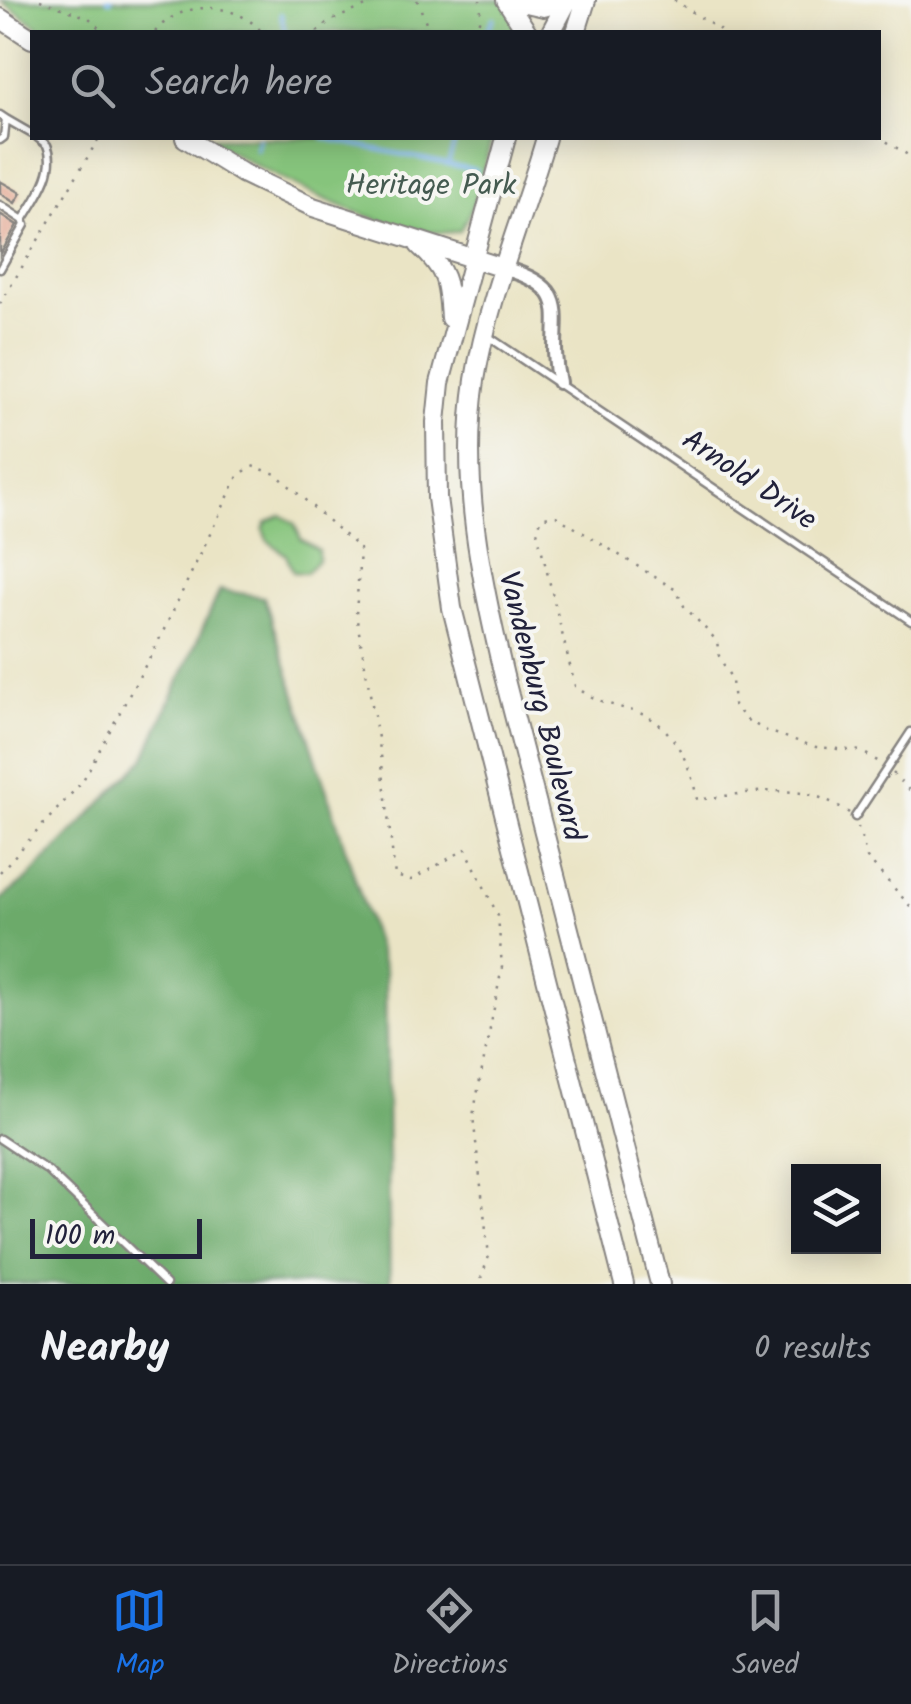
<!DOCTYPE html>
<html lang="en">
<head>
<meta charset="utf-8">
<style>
	:root { --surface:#171b24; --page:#20242c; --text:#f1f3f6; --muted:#9ea1a6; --line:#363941; --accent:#1a73e8 }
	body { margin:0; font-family:Kalam,sans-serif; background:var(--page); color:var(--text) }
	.controls { position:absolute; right:30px; bottom:30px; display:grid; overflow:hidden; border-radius:0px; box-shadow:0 5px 25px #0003 }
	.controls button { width:90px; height:90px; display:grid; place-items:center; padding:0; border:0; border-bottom:2px solid var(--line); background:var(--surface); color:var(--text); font:50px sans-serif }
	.scale { position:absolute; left:30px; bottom:25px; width:172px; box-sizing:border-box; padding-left:10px; border:5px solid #22223b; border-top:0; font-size:28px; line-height:35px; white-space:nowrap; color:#22223b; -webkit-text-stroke:8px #f6f6f2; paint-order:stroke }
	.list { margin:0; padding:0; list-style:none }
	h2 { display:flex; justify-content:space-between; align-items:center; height:130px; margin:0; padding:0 40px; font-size:42px }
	h2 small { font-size:32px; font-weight:400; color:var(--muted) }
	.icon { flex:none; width:55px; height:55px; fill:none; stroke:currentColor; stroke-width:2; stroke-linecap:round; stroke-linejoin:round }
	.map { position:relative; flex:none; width:911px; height:1284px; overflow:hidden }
	.search { position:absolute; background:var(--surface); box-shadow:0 5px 25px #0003; left:30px; right:30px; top:30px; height:110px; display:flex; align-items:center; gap:25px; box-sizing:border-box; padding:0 35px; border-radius:0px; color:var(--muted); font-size:38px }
	.sheet { height:280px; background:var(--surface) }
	nav { display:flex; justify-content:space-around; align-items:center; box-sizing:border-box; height:140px; border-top:2px solid var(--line); background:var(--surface); font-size:28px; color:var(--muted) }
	nav a { display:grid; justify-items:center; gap:5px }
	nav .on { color:var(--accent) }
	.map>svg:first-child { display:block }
	.green { fill:#86c47b; stroke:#54735b; stroke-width:2.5 }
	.forest { fill:#6caa6b; stroke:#476653; stroke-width:2.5 }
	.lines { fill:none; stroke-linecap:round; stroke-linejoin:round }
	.stream { stroke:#85baf3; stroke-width:4 }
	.building { fill:#e5ab97 }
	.lane-casing { stroke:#868380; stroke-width:11 }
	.street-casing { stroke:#868380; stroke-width:18 }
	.secondary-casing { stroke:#868380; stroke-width:22 }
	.path { stroke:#868380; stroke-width:2.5; stroke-dasharray:2.5 8; stroke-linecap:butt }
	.lane { stroke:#fff; stroke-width:6 }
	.street { stroke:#fff; stroke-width:12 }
	.secondary { stroke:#fff; stroke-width:18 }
	.labels { text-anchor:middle; stroke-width:8; stroke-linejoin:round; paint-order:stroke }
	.park-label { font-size:30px; fill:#455b51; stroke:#f6f6f2 }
	.street-label { font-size:30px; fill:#22223b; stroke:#f6f6f2 }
</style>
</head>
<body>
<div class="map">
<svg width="911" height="1284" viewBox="0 0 911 1284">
	<rect width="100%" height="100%" fill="#f6f6f2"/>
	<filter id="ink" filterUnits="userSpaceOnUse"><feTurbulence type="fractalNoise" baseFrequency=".01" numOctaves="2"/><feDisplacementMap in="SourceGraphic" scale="20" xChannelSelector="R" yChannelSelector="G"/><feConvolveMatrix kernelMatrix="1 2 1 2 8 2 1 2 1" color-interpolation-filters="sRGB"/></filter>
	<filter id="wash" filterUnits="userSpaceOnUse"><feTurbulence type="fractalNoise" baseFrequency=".0048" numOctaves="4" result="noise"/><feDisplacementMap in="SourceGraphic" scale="40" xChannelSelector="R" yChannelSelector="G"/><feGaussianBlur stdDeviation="2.25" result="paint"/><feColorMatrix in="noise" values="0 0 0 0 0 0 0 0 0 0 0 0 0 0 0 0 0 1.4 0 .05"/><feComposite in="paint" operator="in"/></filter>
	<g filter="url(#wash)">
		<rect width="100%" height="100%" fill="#eae4c5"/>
		<!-- green -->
		<path class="green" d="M 0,0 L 521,0 L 516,32 L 46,32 Z
			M 207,138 L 492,138 L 474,204 L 460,231 C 397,244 261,170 207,138 Z
			M 281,515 L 294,523 L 301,539 L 318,550 L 318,560 L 306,573 L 293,572 L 286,555 L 267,540 L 263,530 L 266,523 Z"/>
		<!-- forest -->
		<path class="forest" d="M 220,590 L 264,597 L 385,971 L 390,1284 L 0,1284 L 0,900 L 27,879 L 144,759 Z"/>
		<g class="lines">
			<!-- stream -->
			<path class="stream" d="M 108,0 L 111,0
				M 281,14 L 285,32
				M 487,32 L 494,18
				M 323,138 L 476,170
				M 256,149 L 259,138
				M 448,164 L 456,138"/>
		</g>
		<g id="blocks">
			<!-- building -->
			<path class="building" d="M 0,181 L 21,193 L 15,203 L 0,193 Z
				M 0,214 L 17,225 L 0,255 Z"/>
		</g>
	</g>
	<g filter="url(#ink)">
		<use href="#blocks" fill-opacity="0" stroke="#868380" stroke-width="2.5"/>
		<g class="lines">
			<defs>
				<path id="lane" d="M 0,115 L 6,119 L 4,137 L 0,140
					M 6,119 L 32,134
					M 0,205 L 23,220 C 36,198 58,170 47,145 L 38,138
					M 0,269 L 25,225 L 23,220
					M 489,337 L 911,621
					M 855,817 L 911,732
					M 0,1139 L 48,1171 L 166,1284"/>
				<path id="street" d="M 506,269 C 582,291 544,322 559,382"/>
				<path id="secondary" d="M 506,0 L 527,32
					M 513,0 L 544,7 L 567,0
					M 0,18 L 32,39
					M 551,32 L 568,0
					M 576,32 L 586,0
					M 185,138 L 242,173 L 313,207 L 506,269
					M 506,138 L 440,383 L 436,422 L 437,498 L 452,608 L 624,1284
					M 546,138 C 523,217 488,298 475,380 C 460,481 481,579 504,676 L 660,1284
					M 419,245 C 447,270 448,282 450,318"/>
			</defs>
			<!-- lane casing -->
			<use href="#lane" class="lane-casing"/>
			<!-- street casing -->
			<use href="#street" class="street-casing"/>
			<!-- secondary casing -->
			<use href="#secondary" class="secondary-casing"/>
			<!-- path -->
			<path class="path" d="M 40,0 L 89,18 L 103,32
				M 417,0 L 430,32
				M 674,0 L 723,32
				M 155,32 C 181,0 234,0 262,32
				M 317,32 L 330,21 L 380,0
				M 476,32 L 481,13 L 480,0
				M 878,136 L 911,157
				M 0,304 L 99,138
				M 893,773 L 911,792
				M 849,813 C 804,779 749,793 697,800 C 692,767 673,724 639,713 C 615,705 596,703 575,686 L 537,531 L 542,517 L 556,516 L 676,590 L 684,606 L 717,641 L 719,656 L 732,680 L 734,705 L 747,720 L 767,731 L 816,747 L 861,751 L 879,762
				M 858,827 L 867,858 L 911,907
				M 0,872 L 82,782 L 158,642 L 238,476 L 252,466 L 276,474 L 360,549 L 356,615 L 381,755 L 395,876 L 411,880 L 466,849 L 498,916 L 502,967 L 473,1116 L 489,1256 L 479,1284"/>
			<!-- lane -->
			<use href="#lane" class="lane"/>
			<!-- street -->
			<use href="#street" class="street"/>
			<!-- secondary -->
			<use href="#secondary" class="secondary"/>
		</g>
	</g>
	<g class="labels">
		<!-- park labels -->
		<g class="park-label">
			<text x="431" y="194">Heritage Park</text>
		</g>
		<!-- street labels -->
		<g class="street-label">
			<text transform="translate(750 479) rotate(34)" y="10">Arnold Drive</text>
			<text transform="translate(542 706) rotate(76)" y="10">Vandenburg Boulevard</text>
		</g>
	</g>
</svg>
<div class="controls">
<button><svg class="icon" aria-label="layers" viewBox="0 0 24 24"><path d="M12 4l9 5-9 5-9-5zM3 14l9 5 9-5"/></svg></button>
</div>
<div class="scale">100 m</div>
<div class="search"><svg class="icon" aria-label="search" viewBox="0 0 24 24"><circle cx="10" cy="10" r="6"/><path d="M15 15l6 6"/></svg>Search here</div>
</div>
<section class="sheet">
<h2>Nearby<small>0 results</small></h2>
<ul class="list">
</ul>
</section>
<nav>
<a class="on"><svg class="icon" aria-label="map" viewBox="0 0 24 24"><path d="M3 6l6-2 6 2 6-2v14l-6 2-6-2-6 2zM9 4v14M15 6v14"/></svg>Map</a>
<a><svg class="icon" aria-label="directions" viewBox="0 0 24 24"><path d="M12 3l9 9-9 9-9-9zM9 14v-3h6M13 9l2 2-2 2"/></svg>Directions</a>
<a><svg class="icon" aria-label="saved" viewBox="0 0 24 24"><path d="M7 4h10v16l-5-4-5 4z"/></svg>Saved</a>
</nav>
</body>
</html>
